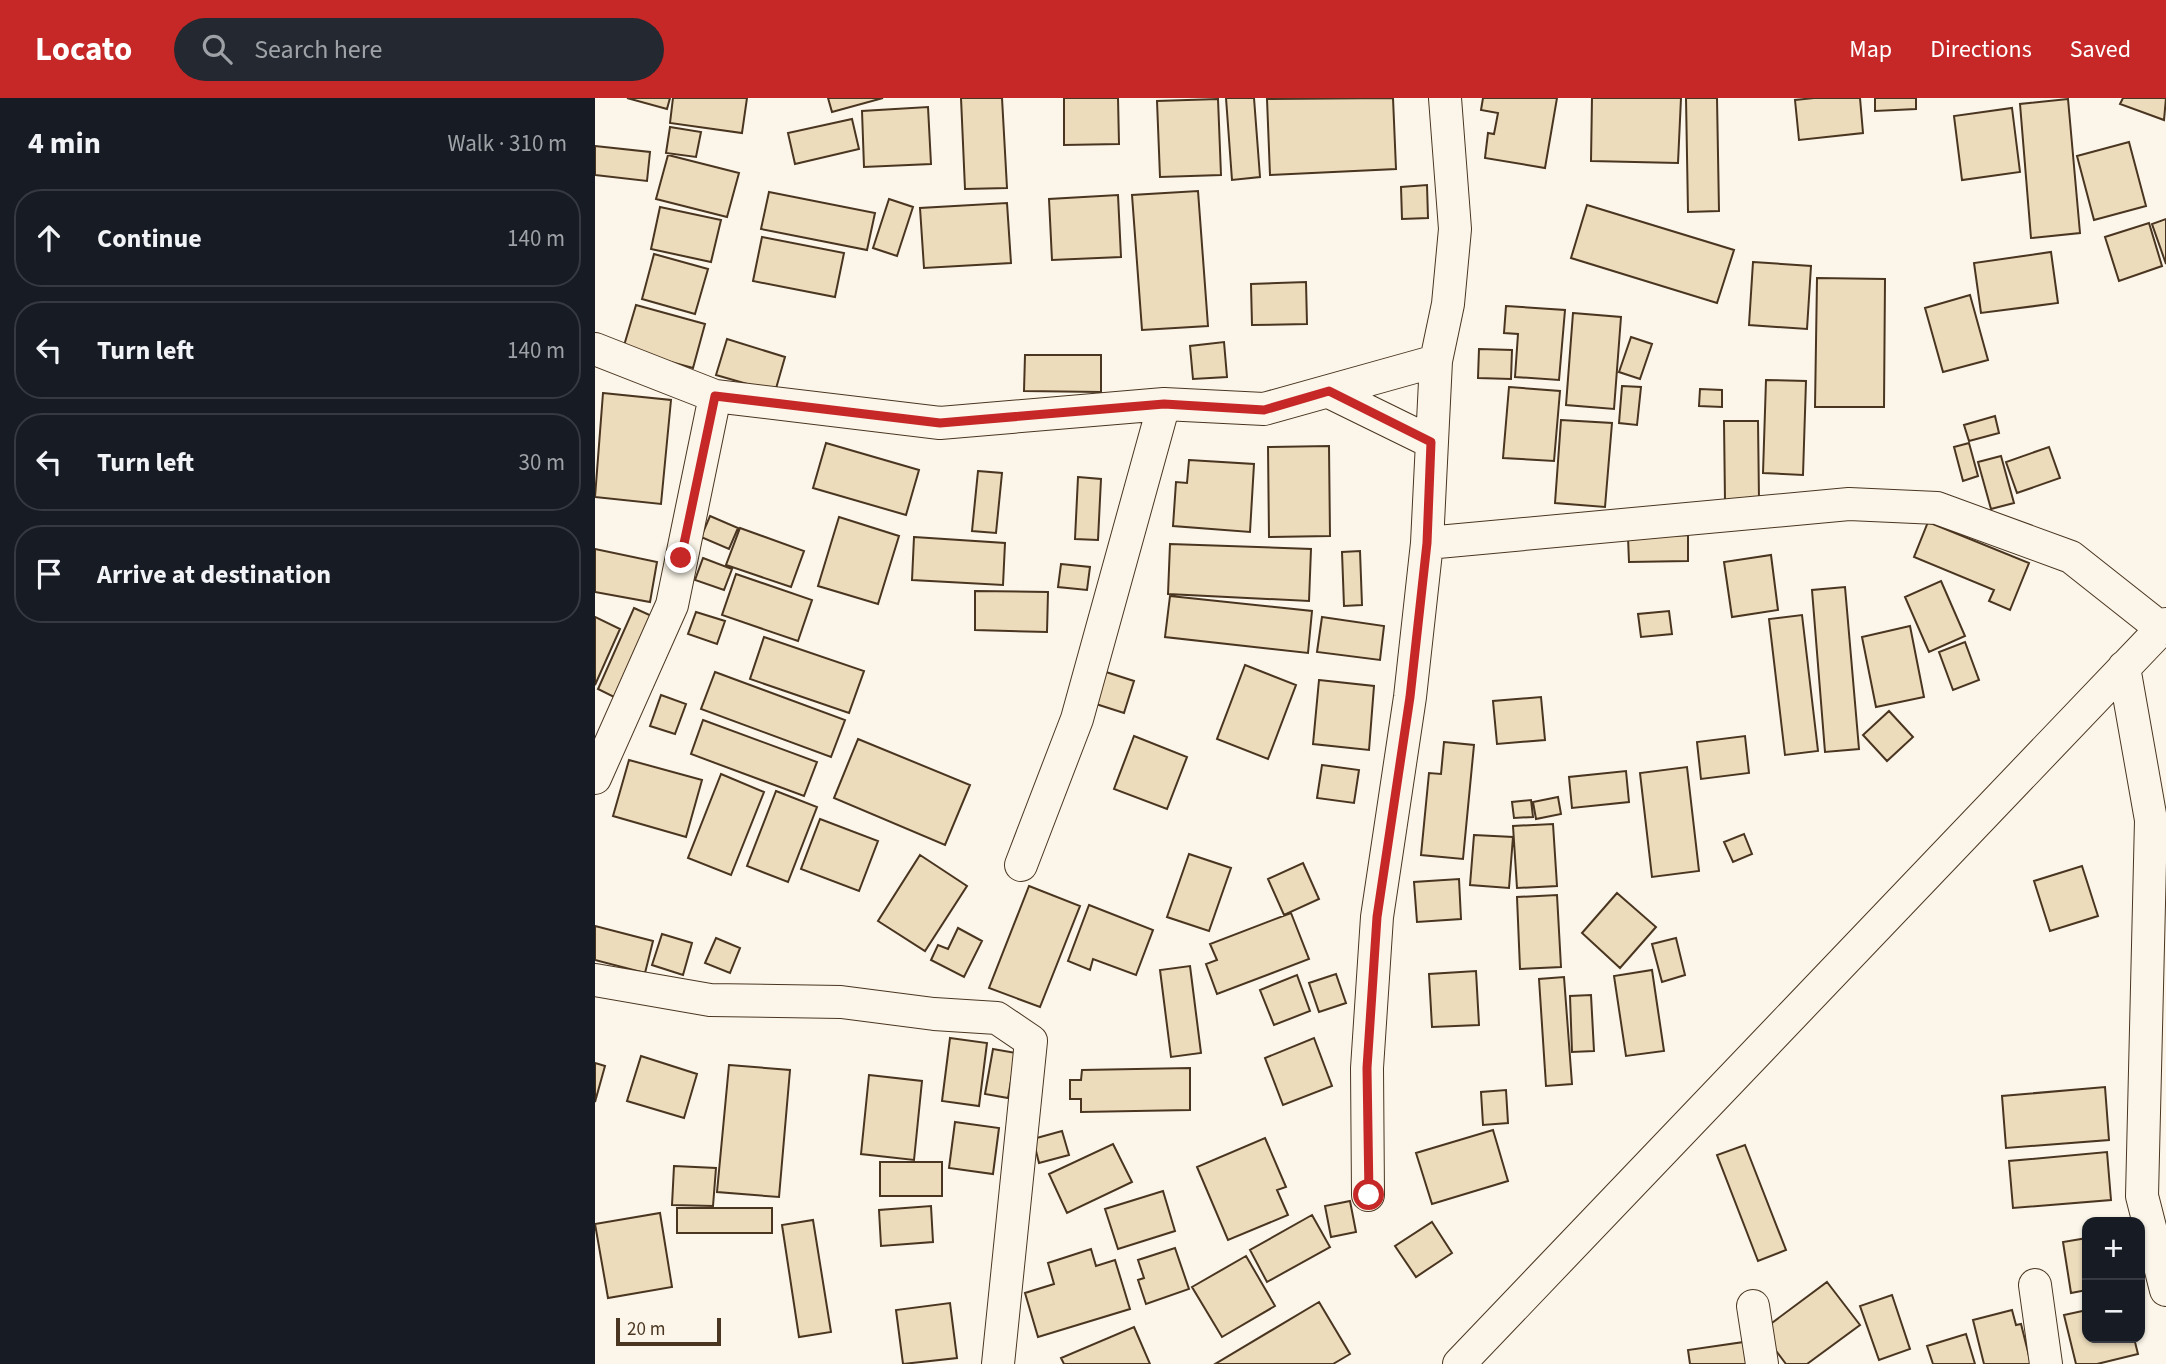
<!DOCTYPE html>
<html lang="en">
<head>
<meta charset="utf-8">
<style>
	:root { --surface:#171b24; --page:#242831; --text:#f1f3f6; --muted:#9ea1a6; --line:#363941; --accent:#c62828 }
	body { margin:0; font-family:"Source Sans 3",sans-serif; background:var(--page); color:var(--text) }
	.controls { position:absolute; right:21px; bottom:21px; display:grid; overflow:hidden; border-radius:14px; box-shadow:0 2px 5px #0004 }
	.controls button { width:63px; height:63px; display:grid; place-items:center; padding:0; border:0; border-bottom:2px solid var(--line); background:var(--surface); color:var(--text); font:35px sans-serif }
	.scale { position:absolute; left:21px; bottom:18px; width:105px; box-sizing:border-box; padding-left:7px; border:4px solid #4a3520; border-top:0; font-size:19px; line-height:24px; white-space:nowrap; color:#4a3520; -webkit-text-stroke:5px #fbf6e9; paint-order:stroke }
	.stop { position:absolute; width:21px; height:21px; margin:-16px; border:5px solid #c62828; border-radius:50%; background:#fff }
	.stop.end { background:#c62828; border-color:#fff; box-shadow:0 2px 7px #0008 }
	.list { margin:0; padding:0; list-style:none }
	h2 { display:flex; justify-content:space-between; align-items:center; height:91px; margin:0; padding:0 28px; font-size:30px }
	h2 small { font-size:23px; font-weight:400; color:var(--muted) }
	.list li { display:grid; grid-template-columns:46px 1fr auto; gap:21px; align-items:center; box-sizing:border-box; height:98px; margin:0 14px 14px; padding:0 14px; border:2px solid var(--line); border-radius:28px }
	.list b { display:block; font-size:26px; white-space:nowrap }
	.list em { font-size:23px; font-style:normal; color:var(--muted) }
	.icon { flex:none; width:38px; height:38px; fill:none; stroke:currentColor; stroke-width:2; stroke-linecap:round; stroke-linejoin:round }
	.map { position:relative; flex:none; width:1571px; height:1266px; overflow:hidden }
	header { display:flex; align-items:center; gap:42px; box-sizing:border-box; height:98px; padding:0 35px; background:var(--accent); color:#fff }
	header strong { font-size:33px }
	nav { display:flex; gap:38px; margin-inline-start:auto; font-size:24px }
	.search { width:490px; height:63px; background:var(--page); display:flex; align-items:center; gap:18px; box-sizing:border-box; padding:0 24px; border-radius:38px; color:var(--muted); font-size:26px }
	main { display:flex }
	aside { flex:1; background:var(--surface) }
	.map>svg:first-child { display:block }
	.building { fill:#ecdcbc; stroke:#4a3520; stroke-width:2 }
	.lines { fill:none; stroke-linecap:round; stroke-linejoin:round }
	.street-casing { stroke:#4a3520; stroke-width:34 }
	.street { stroke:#fbf6e9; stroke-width:32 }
	.route { stroke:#c62828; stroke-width:9 }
</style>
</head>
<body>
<header>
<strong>Locato</strong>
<div class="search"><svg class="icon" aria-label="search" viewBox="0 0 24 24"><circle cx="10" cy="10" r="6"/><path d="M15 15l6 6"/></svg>Search here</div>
<nav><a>Map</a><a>Directions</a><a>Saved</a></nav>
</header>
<main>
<aside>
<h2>4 min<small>Walk · 310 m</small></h2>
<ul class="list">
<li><svg class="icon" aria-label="ahead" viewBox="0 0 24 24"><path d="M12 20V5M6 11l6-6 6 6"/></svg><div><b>Continue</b></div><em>140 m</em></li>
<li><svg class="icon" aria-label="left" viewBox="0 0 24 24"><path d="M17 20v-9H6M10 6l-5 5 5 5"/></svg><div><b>Turn left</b></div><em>140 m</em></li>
<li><svg class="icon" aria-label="left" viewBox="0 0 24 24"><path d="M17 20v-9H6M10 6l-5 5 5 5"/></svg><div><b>Turn left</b></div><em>30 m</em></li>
<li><svg class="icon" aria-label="arrive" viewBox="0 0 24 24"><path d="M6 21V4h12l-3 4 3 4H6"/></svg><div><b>Arrive at destination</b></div></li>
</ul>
</aside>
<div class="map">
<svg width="1571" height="1266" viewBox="0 0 1571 1266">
	<rect width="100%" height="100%" fill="#fbf6e9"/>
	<!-- building -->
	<path class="building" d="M 32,0 L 75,0 L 72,11 Z
		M 78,0 L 152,0 L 147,35 L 75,25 Z
		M 233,0 L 288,0 L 237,14 Z
		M 366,0 L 407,0 L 412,90 L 370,91 Z
		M 469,0 L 523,0 L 524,46 L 469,47 Z
		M 631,0 L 659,0 L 665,79 L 637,82 Z
		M 798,0 L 801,71 L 675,77 L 672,1 Z
		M 888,0 L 962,0 L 950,70 L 890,60 L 893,35 L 899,36 L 903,15 L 886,12 Z
		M 997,0 L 1086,0 L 1083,65 L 996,63 Z
		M 1091,0 L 1122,0 L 1124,113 L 1093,114 Z
		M 1219,0 L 1265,0 L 1268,35 L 1204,42 L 1200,2 Z
		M 1280,0 L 1321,0 L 1321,11 L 1280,13 Z
		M 1528,0 L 1571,0 L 1569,22 L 1525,6 Z
		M 623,1 L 626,77 L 565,79 L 562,3 Z
		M 1473,1 L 1485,135 L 1436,140 L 1425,6 Z
		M 333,9 L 336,66 L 269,69 L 267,13 Z
		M 1417,10 L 1425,74 L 1367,82 L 1359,18 Z
		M 257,21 L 264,51 L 200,66 L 193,35 Z
		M 75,29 L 106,34 L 101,59 L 71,55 Z
		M 1534,44 L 1551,108 L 1499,122 L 1482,58 Z
		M 0,48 L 55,54 L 52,83 L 0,77 Z
		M 73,57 L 144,75 L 132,119 L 61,101 Z
		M 832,87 L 833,120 L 807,121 L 806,89 Z
		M 603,93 L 613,228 L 547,232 L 537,97 Z
		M 174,94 L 280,115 L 272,152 L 166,131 Z
		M 523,97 L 526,159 L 457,162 L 454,101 Z
		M 294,101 L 318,109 L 302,158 L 278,150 Z
		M 412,105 L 416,165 L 329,170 L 325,110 Z
		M 992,107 L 1139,152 L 1122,205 L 976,160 Z
		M 65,109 L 126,122 L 116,164 L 56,151 Z
		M 1571,121 L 1571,166 L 1557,126 Z
		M 1554,125 L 1567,168 L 1524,183 L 1510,139 Z
		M 167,139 L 249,155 L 240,199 L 158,183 Z
		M 1456,154 L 1463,205 L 1386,215 L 1379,165 Z
		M 59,156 L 113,171 L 100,216 L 47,201 Z
		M 1158,164 L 1216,168 L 1212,231 L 1154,227 Z
		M 1222,180 L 1290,181 L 1289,309 L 1220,309 Z
		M 711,184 L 712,226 L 657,227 L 656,186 Z
		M 1375,197 L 1393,262 L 1348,274 L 1330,210 Z
		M 41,207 L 110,226 L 98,270 L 28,251 Z
		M 911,208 L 970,212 L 964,282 L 920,279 L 923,236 L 909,235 Z
		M 978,215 L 1026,219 L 1019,311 L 971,307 Z
		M 1036,239 L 1057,246 L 1045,281 L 1024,274 Z
		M 132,241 L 190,259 L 180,294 L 121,277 Z
		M 629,244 L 632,279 L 598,281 L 595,248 Z
		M 884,251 L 917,252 L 916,281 L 883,280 Z
		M 430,257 L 506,257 L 506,294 L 429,293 Z
		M 1171,282 L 1211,283 L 1208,377 L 1168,375 Z
		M 1027,288 L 1046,289 L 1042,327 L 1024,325 Z
		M 914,289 L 965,293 L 959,363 L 908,360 Z
		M 1105,291 L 1127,292 L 1127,309 L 1104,308 Z
		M 8,295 L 76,302 L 66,406 L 0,399 Z
		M 1400,318 L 1404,335 L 1374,343 L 1369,327 Z
		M 966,322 L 1017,325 L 1010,409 L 960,405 Z
		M 1129,323 L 1163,323 L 1164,402 L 1130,403 Z
		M 231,345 L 324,372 L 311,417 L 218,390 Z
		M 1374,345 L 1383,378 L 1368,383 L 1359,349 Z
		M 734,348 L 735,438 L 674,439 L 673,349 Z
		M 1454,349 L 1465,380 L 1422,395 L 1411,364 Z
		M 1406,358 L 1419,405 L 1396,411 L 1383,364 Z
		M 594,362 L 659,366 L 655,434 L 578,428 L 581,384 L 592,385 Z
		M 383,373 L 407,375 L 401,435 L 377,433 Z
		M 483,379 L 506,381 L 503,442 L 480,441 Z
		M 115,418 L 143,430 L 134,451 L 106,439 Z
		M 244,419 L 304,438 L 283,506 L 223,488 Z
		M 1333,424 L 1434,465 L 1415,512 L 1394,503 L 1399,492 L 1319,459 Z
		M 145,430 L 209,453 L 196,489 L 131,467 Z
		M 1093,437 L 1093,463 L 1034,464 L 1033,439 Z
		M 319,439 L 410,445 L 408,487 L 317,482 Z
		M 575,446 L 716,451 L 714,503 L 573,496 Z
		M 0,451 L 62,464 L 55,504 L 0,494 Z
		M 765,453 L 767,507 L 749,508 L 747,454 Z
		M 1176,457 L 1183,512 L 1137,519 L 1129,464 Z
		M 108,460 L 137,471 L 129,492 L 100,482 Z
		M 466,466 L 495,469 L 492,492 L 463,489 Z
		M 141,476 L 217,502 L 203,543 L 127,517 Z
		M 1346,483 L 1370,538 L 1334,554 L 1310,499 Z
		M 1250,489 L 1264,651 L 1230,654 L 1217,492 Z
		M 380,493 L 453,494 L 452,534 L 380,532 Z
		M 575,498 L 717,513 L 713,555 L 570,539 Z
		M 39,510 L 59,519 L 23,601 L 3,591 Z
		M 1074,513 L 1077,536 L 1046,539 L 1043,516 Z
		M 101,514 L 130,523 L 122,546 L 93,536 Z
		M 1207,517 L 1223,653 L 1190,657 L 1174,521 Z
		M 0,519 L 25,531 L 0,587 Z
		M 727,519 L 789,528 L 785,562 L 722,554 Z
		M 1315,528 L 1329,599 L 1281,609 L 1267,539 Z
		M 169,539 L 269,573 L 254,615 L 155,581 Z
		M 1370,544 L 1384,582 L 1358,592 L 1344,554 Z
		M 650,567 L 701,587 L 673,661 L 622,641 Z
		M 120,574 L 250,622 L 236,659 L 106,611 Z
		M 511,574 L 539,583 L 529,615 L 501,606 Z
		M 724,582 L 779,588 L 774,652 L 718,646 Z
		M 66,597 L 91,606 L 80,636 L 55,628 Z
		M 946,599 L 950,642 L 902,646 L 898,603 Z
		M 1294,613 L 1318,639 L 1292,663 L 1268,637 Z
		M 108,622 L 222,664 L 209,698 L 96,656 Z
		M 539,638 L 592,659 L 572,711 L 519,691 Z
		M 1150,638 L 1154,675 L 1106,681 L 1102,644 Z
		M 263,641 L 375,687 L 350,747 L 239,700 Z
		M 849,644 L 879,647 L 868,761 L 826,757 L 834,675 L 846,676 Z
		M 34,662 L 107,682 L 91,739 L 18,718 Z
		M 727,667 L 764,672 L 759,705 L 722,700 Z
		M 1092,669 L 1104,773 L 1057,779 L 1045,675 Z
		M 1031,673 L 1034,704 L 977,710 L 974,679 Z
		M 126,676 L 169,694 L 136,777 L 93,760 Z
		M 181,693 L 222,709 L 193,784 L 152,768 Z
		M 963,699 L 966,716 L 941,721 L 938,704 Z
		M 936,702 L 938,719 L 919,720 L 917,704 Z
		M 225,721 L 283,743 L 264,793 L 206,771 Z
		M 958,726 L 962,788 L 922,790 L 918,728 Z
		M 1149,736 L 1157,756 L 1138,764 L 1129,744 Z
		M 879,737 L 918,739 L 914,790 L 875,787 Z
		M 594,756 L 636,770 L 614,833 L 572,819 Z
		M 325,757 L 372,788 L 330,853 L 283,823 Z
		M 708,765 L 724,801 L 689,817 L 673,781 Z
		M 1487,768 L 1503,818 L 1455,833 L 1439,783 Z
		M 864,781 L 866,821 L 822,824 L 819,784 Z
		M 434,788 L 485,808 L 445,909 L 394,890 Z
		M 1022,795 L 1061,829 L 1025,870 L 987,835 Z
		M 962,797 L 966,869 L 925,871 L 922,799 Z
		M 494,807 L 558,832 L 541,877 L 498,861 L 495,872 L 473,863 Z
		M 696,815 L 714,861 L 622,896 L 611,866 L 622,862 L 615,846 Z
		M 0,828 L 58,843 L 50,875 L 0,862 Z
		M 363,830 L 387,843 L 369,879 L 336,862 L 343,847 L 353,851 Z
		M 67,836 L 97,845 L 88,877 L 57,867 Z
		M 121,840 L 145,850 L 135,875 L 110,865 Z
		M 1081,840 L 1090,877 L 1067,884 L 1057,846 Z
		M 595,868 L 606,955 L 576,959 L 565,872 Z
		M 1057,872 L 1069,953 L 1031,958 L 1019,878 Z
		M 881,873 L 884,927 L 837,929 L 834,876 Z
		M 741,876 L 751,905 L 724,914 L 714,885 Z
		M 702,877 L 715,913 L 679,927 L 665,892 Z
		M 969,879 L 977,986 L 951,988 L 944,881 Z
		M 996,897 L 999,953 L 977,954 L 975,898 Z
		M 355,940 L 392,945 L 384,1008 L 347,1003 Z
		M 719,940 L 737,988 L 688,1007 L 670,960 Z
		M 398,951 L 421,955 L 413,1000 L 390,996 Z
		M 46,958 L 102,976 L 89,1020 L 32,1003 Z
		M 0,965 L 10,968 L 0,1004 Z
		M 134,967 L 195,972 L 184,1099 L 122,1094 Z
		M 595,970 L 595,1012 L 486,1014 L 486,1001 L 475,1001 L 475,982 L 486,982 L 487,972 Z
		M 274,977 L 327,983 L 319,1062 L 266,1056 Z
		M 1510,989 L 1514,1042 L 1411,1050 L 1407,998 Z
		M 911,992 L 913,1025 L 888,1027 L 886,994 Z
		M 360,1024 L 404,1030 L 398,1076 L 354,1070 Z
		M 898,1032 L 913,1083 L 837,1106 L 821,1055 Z
		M 467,1033 L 474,1057 L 444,1065 L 438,1041 Z
		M 670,1040 L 691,1089 L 682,1092 L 693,1117 L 633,1142 L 602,1069 Z
		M 518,1046 L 537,1084 L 472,1115 L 454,1076 Z
		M 1150,1047 L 1191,1152 L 1163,1163 L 1122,1057 Z
		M 1512,1054 L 1516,1102 L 1418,1110 L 1414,1063 Z
		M 285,1064 L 347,1064 L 347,1098 L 285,1098 Z
		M 79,1068 L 121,1070 L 118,1108 L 77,1107 Z
		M 568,1093 L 580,1133 L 523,1151 L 510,1111 Z
		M 755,1103 L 761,1134 L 736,1139 L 730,1108 Z
		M 336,1108 L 338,1144 L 286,1148 L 284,1112 Z
		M 82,1110 L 177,1110 L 177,1135 L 82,1135 Z
		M 65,1115 L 77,1189 L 13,1200 L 0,1126 Z
		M 717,1117 L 735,1149 L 672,1184 L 655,1152 Z
		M 218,1122 L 236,1234 L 204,1239 L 187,1127 Z
		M 837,1124 L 857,1155 L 821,1179 L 800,1148 Z
		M 1492,1140 L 1492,1192 L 1476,1195 L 1468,1144 Z
		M 580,1150 L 594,1191 L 551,1206 L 543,1182 L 549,1180 L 543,1162 Z
		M 496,1151 L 501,1168 L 520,1162 L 535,1211 L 443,1239 L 430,1195 L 459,1186 L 453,1165 Z
		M 651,1158 L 680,1208 L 627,1239 L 597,1189 Z
		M 1232,1184 L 1265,1227 L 1212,1266 L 1191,1266 L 1166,1233 Z
		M 1297,1197 L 1315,1251 L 1284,1262 L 1265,1208 Z
		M 724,1204 L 755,1256 L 738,1266 L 620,1266 Z
		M 355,1205 L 362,1260 L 308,1266 L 301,1212 Z
		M 1417,1212 L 1421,1227 L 1426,1226 L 1436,1266 L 1389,1266 L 1378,1222 Z
		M 1492,1212 L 1492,1240 L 1539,1240 L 1543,1256 L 1502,1266 L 1481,1266 L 1469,1217 Z
		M 539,1229 L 555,1266 L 469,1266 L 466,1260 Z
		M 1371,1236 L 1380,1266 L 1338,1266 L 1332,1248 Z
		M 1149,1244 L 1152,1266 L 1095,1266 L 1093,1252 Z"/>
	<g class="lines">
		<defs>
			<path id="street" d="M 0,251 L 120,298 L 345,325 L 569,306 L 669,311 L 841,263
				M 734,294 L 836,344
				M 832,445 L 1254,406 L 1342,410 L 1476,459 L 1567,531
				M 1529,569 L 1556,722 L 1547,1098 L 1571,1192
				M 0,680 L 77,507 L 120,298
				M 426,767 L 482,621 L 569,306
				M 0,882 L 115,902 L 246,904 L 339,916 L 402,920 L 436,943 L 403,1266
				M 773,1097 L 772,970 L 782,819 L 815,599 L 832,445 L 841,263 L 853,206 L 860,131 L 850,0
				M 1440,1187 L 1451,1266
				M 1158,1208 L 1167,1266
				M 864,1266 L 1571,526"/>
		</defs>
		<!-- street casing -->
		<use href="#street" class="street-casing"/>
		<!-- street -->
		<use href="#street" class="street"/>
	</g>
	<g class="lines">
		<!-- route -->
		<path class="route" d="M 86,460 L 120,298 L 345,325 L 569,306 L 669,312 L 734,293 L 836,344 L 832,445 L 815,599 L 782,819 L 772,970 L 774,1097"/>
	</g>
</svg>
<div class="controls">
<button>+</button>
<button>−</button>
</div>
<div class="scale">20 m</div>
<div class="stop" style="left:774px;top:1097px"></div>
<div class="stop end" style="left:86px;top:460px"></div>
</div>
</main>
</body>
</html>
